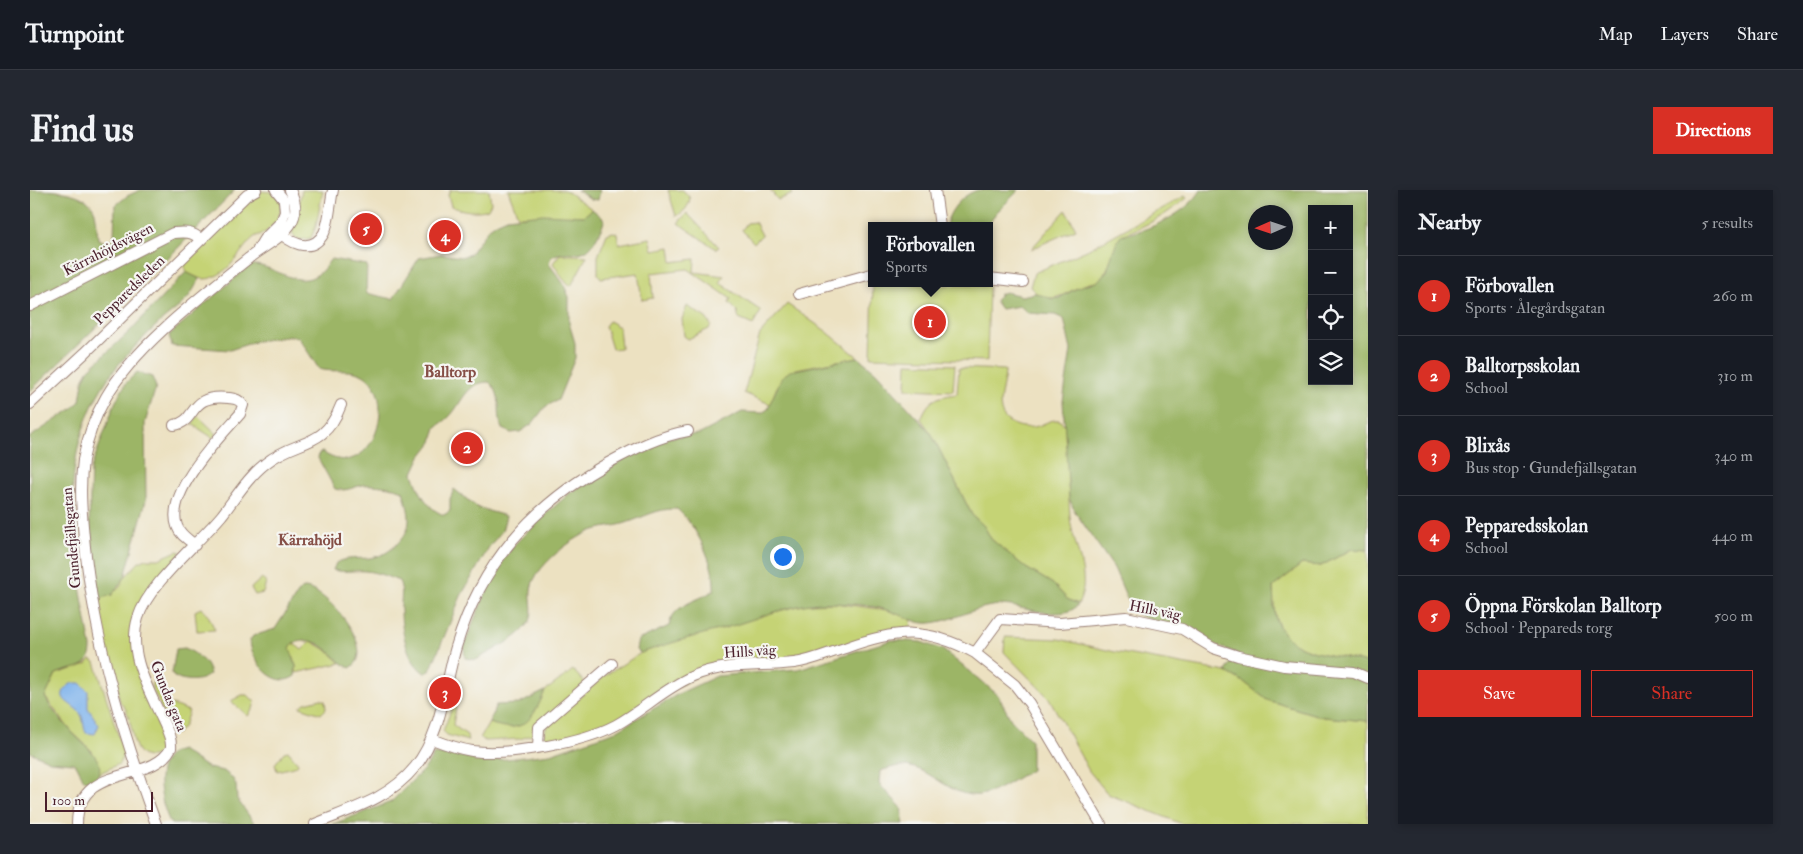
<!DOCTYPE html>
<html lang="en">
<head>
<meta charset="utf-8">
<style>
	:root { --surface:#171b24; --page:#242831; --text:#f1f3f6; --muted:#9ea1a6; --line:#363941; --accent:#d93025 }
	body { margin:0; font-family:"IM FELL Double Pica",serif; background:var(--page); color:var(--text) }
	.controls { position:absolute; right:15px; top:15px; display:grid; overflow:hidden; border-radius:0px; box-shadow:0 2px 8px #0003 }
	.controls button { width:45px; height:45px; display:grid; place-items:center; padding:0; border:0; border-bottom:1px solid var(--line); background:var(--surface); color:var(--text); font:25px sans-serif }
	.compass { position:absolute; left:1218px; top:15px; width:45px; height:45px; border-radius:50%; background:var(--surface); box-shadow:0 2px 8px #0003; rotate:267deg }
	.scale { position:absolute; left:15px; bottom:12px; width:108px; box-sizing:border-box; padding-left:5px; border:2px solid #4a1f2b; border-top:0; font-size:14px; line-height:18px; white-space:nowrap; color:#4a1f2b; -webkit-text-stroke:4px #f6f6f2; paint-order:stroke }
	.you { position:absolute; left:752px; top:366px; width:18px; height:18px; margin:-12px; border:4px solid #fff; border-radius:50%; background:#1a73e8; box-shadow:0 0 0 8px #1a73e833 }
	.badge { display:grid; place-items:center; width:32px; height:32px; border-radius:50%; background:var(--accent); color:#fff; font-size:16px; font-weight:700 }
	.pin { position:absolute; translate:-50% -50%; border:2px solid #fff; box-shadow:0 1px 5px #0006 }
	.popup { position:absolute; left:838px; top:32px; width:125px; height:65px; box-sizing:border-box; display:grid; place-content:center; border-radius:0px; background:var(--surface); filter:drop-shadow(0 1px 4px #0005); font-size:16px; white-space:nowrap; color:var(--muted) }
	.popup b { font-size:19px; color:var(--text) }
	.popup::after { content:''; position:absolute; left:50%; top:100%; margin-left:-10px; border:10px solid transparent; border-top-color:var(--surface) }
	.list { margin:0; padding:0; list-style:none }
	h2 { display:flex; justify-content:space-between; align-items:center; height:65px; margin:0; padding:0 20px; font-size:21px }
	h2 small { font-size:16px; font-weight:400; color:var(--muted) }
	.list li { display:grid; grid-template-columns:32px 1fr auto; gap:15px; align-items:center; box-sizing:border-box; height:80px; padding:0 20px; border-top:1px solid var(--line) }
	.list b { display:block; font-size:19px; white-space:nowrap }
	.list p { margin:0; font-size:16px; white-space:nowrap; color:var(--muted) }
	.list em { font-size:16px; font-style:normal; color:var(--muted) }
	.actions { display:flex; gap:10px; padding:15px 20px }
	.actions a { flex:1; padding:11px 0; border:1px solid var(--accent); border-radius:0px; text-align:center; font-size:18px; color:var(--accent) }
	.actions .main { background:var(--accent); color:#fff }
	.icon { flex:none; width:28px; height:28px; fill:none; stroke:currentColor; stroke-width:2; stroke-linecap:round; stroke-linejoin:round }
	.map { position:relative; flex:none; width:1338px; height:634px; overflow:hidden; border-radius:0px }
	header { display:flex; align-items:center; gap:30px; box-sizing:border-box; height:70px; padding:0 25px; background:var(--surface); border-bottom:1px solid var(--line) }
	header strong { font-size:24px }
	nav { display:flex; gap:28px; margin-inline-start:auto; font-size:18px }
	.intro { display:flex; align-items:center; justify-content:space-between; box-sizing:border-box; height:120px; padding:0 30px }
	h1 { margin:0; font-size:35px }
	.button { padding:12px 22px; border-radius:0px; background:var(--accent); color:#fff; font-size:18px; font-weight:700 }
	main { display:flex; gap:30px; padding:0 30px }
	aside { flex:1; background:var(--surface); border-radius:0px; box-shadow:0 2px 8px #0003 }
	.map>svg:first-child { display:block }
	.green { fill:#c5d375; stroke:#887950 }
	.forest { fill:#9cb566; stroke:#736a48; fill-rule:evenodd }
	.water { fill:#7eb2ec; stroke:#64688c }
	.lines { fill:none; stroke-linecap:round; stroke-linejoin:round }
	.minor-casing { stroke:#9b8076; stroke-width:12 }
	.minor { stroke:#fff; stroke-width:10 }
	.labels { text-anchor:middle; stroke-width:4.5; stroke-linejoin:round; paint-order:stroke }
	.street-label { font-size:15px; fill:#4a1f2b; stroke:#f6f6f2 }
	.neighbourhood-label { font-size:16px; font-weight:bold; fill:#864f47; stroke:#f6f6f2 }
</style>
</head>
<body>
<header>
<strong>Turnpoint</strong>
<nav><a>Map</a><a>Layers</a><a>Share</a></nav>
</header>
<div class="intro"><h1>Find us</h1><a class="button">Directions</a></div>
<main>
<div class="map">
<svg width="1338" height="634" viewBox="0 0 1338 634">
	<rect width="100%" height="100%" fill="#f6f6f2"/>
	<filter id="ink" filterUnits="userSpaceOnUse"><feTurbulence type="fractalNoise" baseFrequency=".02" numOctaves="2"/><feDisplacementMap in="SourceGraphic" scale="10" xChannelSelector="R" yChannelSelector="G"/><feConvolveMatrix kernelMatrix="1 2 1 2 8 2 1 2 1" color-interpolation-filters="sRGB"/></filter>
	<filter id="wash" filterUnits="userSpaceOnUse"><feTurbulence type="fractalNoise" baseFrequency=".0096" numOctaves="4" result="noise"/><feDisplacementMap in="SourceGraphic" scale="20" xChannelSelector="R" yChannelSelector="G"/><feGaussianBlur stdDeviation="1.12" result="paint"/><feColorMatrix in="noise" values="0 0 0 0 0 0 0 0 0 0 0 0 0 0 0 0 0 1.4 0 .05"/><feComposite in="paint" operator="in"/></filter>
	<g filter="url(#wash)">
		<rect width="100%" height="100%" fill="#ece1c1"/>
		<!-- green -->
		<path class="green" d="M 272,0 L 293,0 L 286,36 L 281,48 L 271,50 L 265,48 L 262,43 Z
			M 420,0 L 459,0 L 461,13 L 458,19 C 448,23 431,21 421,16 L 418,5 Z
			M 478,0 L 535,0 L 562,19 L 555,26 L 488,26 Z
			M 638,0 L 653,0 L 660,8 C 659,16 654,23 646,26 Z
			M 740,0 L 760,0 L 763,4 L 748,10 Z
			M 231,1 L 243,2 L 251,10 C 251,14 251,21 249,25 C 247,31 239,40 234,43 C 230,45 227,45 223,48 C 209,61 202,81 181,88 C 171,91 164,86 156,82 L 154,74 L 226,4 Z
			M 1155,6 L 1157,8 C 1138,24 1115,37 1091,45 C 1083,61 1081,80 1067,92 C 1041,93 1024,124 1000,97 L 1004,83 L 1057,60 Z
			M 1036,20 L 1046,39 L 1001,59 Z
			M 657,23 L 689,57 L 686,59 L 648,33 Z
			M 725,32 L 732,45 L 724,53 L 712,40 L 717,33 Z
			M 583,42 L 587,43 L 589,54 L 620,48 L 623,60 L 640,57 L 642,72 L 665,69 L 664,82 L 694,86 L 690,93 L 731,121 L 723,135 L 709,129 L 707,121 L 699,113 L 701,109 L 658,79 L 621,83 L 623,108 L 612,110 L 608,83 L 571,88 L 568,84 L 568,66 L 577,44 Z
			M 530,64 L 557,66 L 541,96 L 533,89 L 523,73 Z
			M 843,93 L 959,96 L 957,171 L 841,167 Z
			M 757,114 L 796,141 L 828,167 L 766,179 L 747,197 L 740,214 L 714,203 L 730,144 Z
			M 657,116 L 676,128 L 681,135 L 679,139 L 658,149 L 654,146 L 652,129 Z
			M 579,131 L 589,137 L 591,158 L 582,159 L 575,136 Z
			M 877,173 L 925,175 L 923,201 L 876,199 Z
			M 929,178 L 975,180 C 975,198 961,222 981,233 C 989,237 995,238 1004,237 C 1014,235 1019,229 1030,230 L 1036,237 C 1037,267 1038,297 1040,327 C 1042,354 1063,388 1048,414 L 1037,409 L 1023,394 L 996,378 L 961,349 L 954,336 L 942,325 L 901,243 L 891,229 C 899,208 907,207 927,204 Z
			M 168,226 L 187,244 L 183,248 L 162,234 Z
			M 1322,359 L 1338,360 L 1338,474 C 1308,462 1262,469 1247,432 C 1243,422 1244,408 1243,397 L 1272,374 L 1291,376 Z
			M 147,361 L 151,362 L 120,398 L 102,443 L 137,554 L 128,566 C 94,575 109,528 90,512 L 67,417 L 68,409 L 89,398 L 95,387 L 109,372 L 117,369 L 129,369 Z
			M 232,388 L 236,393 L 233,403 L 225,405 L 221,398 Z
			M 804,413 L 857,420 L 882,429 L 881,437 L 877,438 L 762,469 L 691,473 L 578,535 L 564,541 L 520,551 L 513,547 L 517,535 L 577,484 L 611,463 L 654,448 L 695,438 L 736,424 L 777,414 Z
			M 171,418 L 179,427 L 185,440 L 167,441 L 165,421 Z
			M 244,446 L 263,453 L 272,460 L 281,451 L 283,452 L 298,461 L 311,473 L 266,483 L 266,476 Z
			M 975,447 L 1029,449 L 1085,462 L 1196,482 L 1214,492 L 1237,510 L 1293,527 L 1338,531 L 1338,634 L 1152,634 L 1078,604 L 1059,581 L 1019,508 L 974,462 Z
			M 61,469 L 65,472 L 94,563 L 89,574 L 68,584 L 68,573 L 62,561 L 41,541 L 15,507 L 26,484 L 57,474 Z
			M 543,480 L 555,493 L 502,545 L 490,549 L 455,551 L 450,548 L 459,533 L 466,535 L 511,510 L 515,501 Z
			M 128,489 L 131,491 L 137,513 L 159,521 L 154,536 L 147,544 L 142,541 L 122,498 L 122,493 Z
			M 212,505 L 218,505 L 225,512 L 223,519 L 218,526 L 201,511 Z
			M 291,509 L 295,511 L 296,519 L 291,524 L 270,517 L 275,513 Z
			M 424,513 L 426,517 L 423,535 L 437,545 L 438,551 L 417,545 L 413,541 Z
			M 258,561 L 268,573 L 267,576 L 247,581 L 245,574 L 254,562 Z"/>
		<!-- forest -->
		<path class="forest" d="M 0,0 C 20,0 58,0 65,22 C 67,31 67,41 68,49 L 80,54 L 84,46 L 85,16 L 97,6 L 110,0 L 205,0 L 145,61 L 0,201 Z
			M 547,0 L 570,0 L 568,10 L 561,9 Z
			M 948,0 L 989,0 L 965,24 L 958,36 L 916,36 C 919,20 933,4 948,0 Z
			M 1171,0 L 1338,0 L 1338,360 L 1322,359 L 1291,376 L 1272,374 L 1243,397 C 1244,408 1243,422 1247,432 C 1262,469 1308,462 1338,474 L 1338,531 L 1293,527 L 1237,510 L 1214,492 L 1196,482 L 1206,463 L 1109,425 L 1096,406 L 1084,378 L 1045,322 L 1039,308 L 1033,211 L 1041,160 L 1034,129 L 1025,125 L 998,123 L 990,116 L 971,119 L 965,111 L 970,104 L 975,102 L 992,106 L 1005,103 L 1023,109 L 1029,108 L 1051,96 L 1067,92 L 1077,81 L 1083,61 L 1091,45 C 1117,42 1158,23 1171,0 ZM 1282,19 L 1319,19 L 1319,191 L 1282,191 ZM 1226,22 L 1256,22 L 1256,52 L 1226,52 Z
			M 562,19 L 574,29 C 574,35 570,41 567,47 C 553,74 541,56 521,67 L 519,74 L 533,93 L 539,107 L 539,133 L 545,153 L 545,168 L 528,210 L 515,217 L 502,234 L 490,242 L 481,243 L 472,239 C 466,223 474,204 459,192 C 436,192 432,214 419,227 C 415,231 410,234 406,237 L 402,252 L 391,266 L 383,283 C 388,300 397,319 414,325 L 420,321 L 420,309 L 424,299 L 448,318 L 476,326 L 472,341 L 459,357 L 431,406 L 400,481 L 395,483 C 378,474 371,440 371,422 C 370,410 374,402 369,391 C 358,387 347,382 335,381 C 323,380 314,383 303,380 L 306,373 C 317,367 328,369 340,368 C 352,366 359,362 367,354 C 385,337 379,322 373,301 C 365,297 342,294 333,295 C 323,297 316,302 305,299 L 288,268 L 289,263 L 292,262 C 343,297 371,203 331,184 C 317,178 303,183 289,179 L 269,148 L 263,146 L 227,151 L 200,160 L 142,156 L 139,145 L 220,75 C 241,73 265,98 285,86 C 293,82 296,75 301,69 L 337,75 L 336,103 L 363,109 L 389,68 L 411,64 L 431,67 L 440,64 L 458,39 L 466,33 L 477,28 L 513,24 L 554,26 Z
			M 156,82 L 170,89 C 166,95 162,102 158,108 C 150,117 138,125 129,133 C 115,146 101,160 89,174 C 20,257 43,360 61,457 C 61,481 44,476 26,484 L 15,507 C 21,519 32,531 41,541 C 49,552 82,572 65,589 C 61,592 58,591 54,590 L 47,576 L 43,573 L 20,571 L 0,562 L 0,247 L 42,219 L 50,211 L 53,191 L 58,180 L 99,142 Z
			M 828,167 L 846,182 L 901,243 L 942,325 L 954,336 L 961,349 L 996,378 L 1023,394 L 1037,409 L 1048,414 C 1039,431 997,419 981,416 C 952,411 927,431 900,433 C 886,435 870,423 857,420 C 841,415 821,414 804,413 C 765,411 731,428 695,438 C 666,446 639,453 611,463 L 606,460 L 608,450 L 639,436 C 643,413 668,412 684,400 C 686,375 666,335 647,319 C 627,318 615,327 596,333 C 584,337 570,337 559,342 C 540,350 511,373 503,392 C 497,405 506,421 499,433 C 487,451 463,459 446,470 L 435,468 L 434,457 L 444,430 L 465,383 L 484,355 L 509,330 L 540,303 L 604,263 L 634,248 L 670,244 L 712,222 L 731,223 L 737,220 L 752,187 L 760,181 Z
			M 107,182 L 122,187 L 126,197 L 115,233 L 116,310 L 95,387 L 82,405 L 68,409 L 59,335 L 61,278 L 85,213 L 96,193 Z
			M 274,398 C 296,398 350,462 320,478 C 305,471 293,449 275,451 C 271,451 268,452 263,453 L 260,458 L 266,476 L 265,486 C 245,501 220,470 220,450 L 223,446 L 245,439 L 270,400 Z
			M 862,450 L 891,452 L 913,460 L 968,505 L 981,530 L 1001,550 L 1001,580 C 984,589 968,603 949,605 C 924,608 904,582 881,577 C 871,574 860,578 850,581 L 849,594 L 871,617 L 874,634 L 303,634 L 361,612 L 396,577 L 404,564 L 468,570 L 520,564 L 586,541 L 650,503 L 687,486 L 768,479 Z
			M 155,458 C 167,464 177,471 180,484 C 170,493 156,491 144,487 L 142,483 L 146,459 Z
			M 515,501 C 502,531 494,545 459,533 L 466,515 L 489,514 Z
			M 151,560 L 178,578 L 194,581 L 203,589 L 206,595 L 207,609 L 225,634 L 141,634 C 130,614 119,566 151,560 Z"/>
		<!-- water -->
		<path class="water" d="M 42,493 L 50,493 L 58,501 L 58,518 L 69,535 L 65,544 L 56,543 C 53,537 54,529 50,523 C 43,513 20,509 42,493 Z"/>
	</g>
	<g filter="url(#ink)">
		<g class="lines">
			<defs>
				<path id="minor" d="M 905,0 L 910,36
					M 245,38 C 258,52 281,66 294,43 C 300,31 300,13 303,0
					M 228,59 L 234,49 L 251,32 L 255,22 L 254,10 L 246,0
					M 959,88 L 993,92
					M 769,104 L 841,84
					M 0,116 L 143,43 C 154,42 163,41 171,50
					M 0,214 L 55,163 L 217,5 L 226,0
					M 144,235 C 168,232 157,203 199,208 C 205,209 209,209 213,215 L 210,224 C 189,248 135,302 147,336 C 150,345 158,349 165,355
					M 945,463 L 985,495 L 999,513 L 1071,634
					M 402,549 C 415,554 429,559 442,561 C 480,566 554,552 586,535 C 613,520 635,498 663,486 C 696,472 730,477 764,473 C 782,471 798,463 815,458 C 867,439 896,437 945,463 L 970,429 L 1030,433 L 1096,427 L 1152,439 L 1183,458 L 1208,466 L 1254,476 L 1324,482 L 1338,488
					M 508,557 L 509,537 L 582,474
					M 47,634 C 47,572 122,595 141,558 C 142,548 136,538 132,529 C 118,498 97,463 108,428 C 119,393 168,354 192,325 C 206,307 218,287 236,273 C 267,248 294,260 311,215
					M 126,634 C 93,544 65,453 55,357 C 52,328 49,299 53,270 C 57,249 65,226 76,207 C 105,156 173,105 219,68 C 232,57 250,50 260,35 C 268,23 266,12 260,0
					M 285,634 C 321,619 359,609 385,577 C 412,543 414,498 426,457 C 451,373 502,316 578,273 C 604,259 629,246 658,241"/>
			</defs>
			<!-- minor casing -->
			<use href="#minor" class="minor-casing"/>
			<!-- minor -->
			<use href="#minor" class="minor"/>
		</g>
	</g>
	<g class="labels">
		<!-- street labels -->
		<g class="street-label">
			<text transform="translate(78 59) rotate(-27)" y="5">Kärrahöjdsvägen</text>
			<text transform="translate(99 100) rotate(-44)" y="5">Pepparedsleden</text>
			<text transform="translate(41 348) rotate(-95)" y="5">Gundefjällsgatan</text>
			<text transform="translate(1125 420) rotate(11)" y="5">Hills väg</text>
			<text transform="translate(720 461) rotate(-4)" y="5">Hills väg</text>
			<text transform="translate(139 506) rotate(68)" y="5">Gundas gata</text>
		</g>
		<!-- neighbourhood labels -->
		<g class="neighbourhood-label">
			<text x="420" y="187">Balltorp</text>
			<text x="280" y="355">Kärrahöjd</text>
		</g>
	</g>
</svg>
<div class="controls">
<button>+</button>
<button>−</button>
<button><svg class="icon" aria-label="locate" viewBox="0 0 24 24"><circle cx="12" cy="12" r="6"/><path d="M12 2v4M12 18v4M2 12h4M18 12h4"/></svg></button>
<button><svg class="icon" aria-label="layers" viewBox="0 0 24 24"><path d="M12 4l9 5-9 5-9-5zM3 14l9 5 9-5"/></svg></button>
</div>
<svg class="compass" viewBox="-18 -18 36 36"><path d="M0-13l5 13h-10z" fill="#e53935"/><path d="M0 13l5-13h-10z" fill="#9ea1a6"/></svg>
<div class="scale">100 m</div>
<div class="you"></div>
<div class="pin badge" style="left:900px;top:132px">1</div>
<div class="popup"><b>Förbovallen</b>Sports</div>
<div class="pin badge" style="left:437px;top:258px">2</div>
<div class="pin badge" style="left:415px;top:503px">3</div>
<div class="pin badge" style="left:415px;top:46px">4</div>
<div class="pin badge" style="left:336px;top:39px">5</div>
</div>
<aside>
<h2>Nearby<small>5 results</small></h2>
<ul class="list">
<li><span class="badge">1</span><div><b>Förbovallen</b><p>Sports · Ålegårdsgatan</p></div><em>260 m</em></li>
<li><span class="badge">2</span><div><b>Balltorpsskolan</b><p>School</p></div><em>310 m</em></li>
<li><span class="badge">3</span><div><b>Blixås</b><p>Bus stop · Gundefjällsgatan</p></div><em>340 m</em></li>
<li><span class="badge">4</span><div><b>Pepparedsskolan</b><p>School</p></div><em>440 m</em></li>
<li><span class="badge">5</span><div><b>Öppna Förskolan Balltorp</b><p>School · Peppareds torg</p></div><em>500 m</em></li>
</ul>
<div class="actions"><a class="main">Save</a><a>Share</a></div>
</aside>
</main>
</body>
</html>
